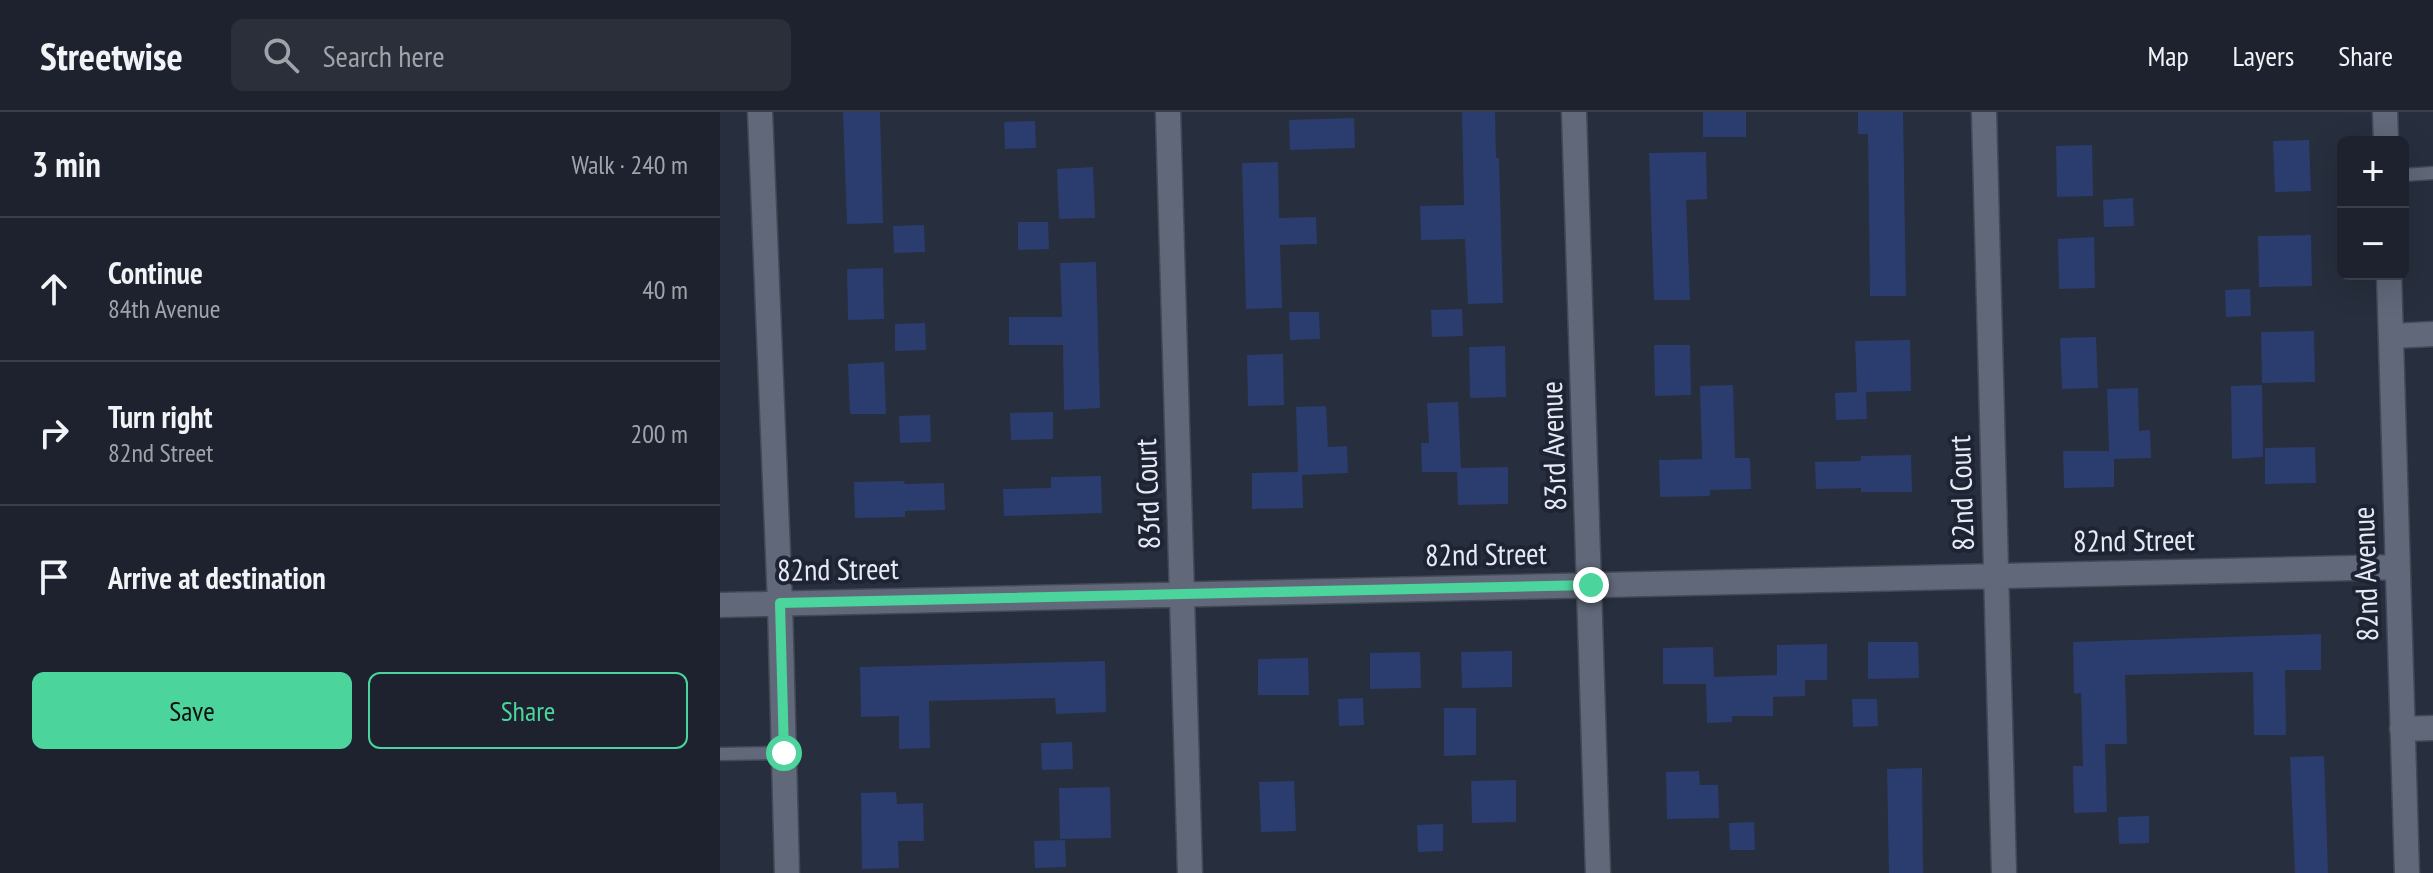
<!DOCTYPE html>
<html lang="en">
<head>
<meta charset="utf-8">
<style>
	:root { --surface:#1d222e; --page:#2a2f3a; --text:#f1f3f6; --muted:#a0a4aa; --line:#3b3f4a; --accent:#4bd49b }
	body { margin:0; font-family:"PT Sans Narrow",sans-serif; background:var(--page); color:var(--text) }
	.controls { position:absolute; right:24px; top:24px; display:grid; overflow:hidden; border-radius:12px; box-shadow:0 8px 32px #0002 }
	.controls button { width:72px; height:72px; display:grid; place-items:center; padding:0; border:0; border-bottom:2px solid var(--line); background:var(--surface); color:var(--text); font:40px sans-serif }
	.stop { position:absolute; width:24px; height:24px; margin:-18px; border:6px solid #4bd49b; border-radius:50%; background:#fff }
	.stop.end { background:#4bd49b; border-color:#fff; box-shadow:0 2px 8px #0008 }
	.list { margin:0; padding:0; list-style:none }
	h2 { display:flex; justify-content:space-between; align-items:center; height:104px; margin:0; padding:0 32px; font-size:34px }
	h2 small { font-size:26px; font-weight:400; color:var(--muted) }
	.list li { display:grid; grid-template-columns:52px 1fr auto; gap:24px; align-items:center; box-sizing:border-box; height:144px; padding:0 32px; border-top:2px solid var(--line) }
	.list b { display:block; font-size:30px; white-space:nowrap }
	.list p { margin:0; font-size:26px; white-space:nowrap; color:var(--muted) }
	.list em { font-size:26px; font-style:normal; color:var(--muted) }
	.actions { display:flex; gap:16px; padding:24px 32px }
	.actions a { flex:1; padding:18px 0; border:2px solid var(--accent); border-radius:12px; text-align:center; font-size:28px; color:var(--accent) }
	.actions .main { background:var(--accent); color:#111 }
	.icon { flex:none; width:44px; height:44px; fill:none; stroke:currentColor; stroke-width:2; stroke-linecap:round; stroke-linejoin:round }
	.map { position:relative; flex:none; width:1713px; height:761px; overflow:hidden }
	header { display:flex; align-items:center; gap:48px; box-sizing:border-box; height:112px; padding:0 40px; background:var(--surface); border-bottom:2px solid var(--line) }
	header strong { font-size:38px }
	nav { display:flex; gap:44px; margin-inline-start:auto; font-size:28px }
	.search { width:560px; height:72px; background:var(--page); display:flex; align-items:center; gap:20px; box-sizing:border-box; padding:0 28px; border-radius:12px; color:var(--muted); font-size:30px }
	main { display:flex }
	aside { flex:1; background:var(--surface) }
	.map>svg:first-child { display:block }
	.building { fill:#2b3d6e }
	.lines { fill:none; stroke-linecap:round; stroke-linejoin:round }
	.service-casing { stroke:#434956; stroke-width:15 }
	.minor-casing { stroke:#434956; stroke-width:27 }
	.service { stroke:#606879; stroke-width:12 }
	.minor { stroke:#606879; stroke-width:24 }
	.route { stroke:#4bd49b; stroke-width:10 }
	.labels { text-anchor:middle; stroke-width:8; stroke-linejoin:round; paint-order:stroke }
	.street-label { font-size:30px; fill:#e5eaf4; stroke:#1e2433 }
</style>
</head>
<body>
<header>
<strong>Streetwise</strong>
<div class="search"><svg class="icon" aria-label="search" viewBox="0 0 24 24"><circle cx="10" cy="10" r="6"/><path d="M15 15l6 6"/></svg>Search here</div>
<nav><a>Map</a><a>Layers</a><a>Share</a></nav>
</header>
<main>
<aside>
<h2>3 min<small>Walk · 240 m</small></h2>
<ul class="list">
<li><svg class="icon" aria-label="ahead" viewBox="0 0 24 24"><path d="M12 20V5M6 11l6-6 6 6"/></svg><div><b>Continue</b><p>84th Avenue</p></div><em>40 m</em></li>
<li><svg class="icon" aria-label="right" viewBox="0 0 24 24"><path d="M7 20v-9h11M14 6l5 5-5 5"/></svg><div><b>Turn right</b><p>82nd Street</p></div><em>200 m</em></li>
<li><svg class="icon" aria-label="arrive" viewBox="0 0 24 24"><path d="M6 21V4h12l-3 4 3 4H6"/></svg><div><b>Arrive at destination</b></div></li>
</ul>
<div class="actions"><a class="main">Save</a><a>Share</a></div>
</aside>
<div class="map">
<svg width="1713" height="761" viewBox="0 0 1713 761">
	<rect width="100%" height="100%" fill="#272e3d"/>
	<!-- building -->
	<path class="building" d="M 123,0 L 160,0 L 163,111 L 127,112 Z
		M 742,0 L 775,0 L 776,46 L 779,46 L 783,191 L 748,192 L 745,127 L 701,128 L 700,94 L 744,93 Z
		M 983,0 L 1026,0 L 1026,25 L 983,25 Z
		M 1138,0 L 1183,0 L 1186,184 L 1150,184 L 1148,22 L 1138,22 Z
		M 634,6 L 635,36 L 570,38 L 569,8 Z
		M 315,9 L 316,36 L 285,37 L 284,10 Z
		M 1589,28 L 1591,79 L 1555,80 L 1553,29 Z
		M 1372,33 L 1373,84 L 1337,85 L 1336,34 Z
		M 986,40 L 987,87 L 966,88 L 970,188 L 934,188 L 929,41 Z
		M 558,50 L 559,106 L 596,105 L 597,132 L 560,133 L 562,196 L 526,197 L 522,51 Z
		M 373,55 L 375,106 L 339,107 L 337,57 Z
		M 1413,86 L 1414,114 L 1384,115 L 1383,88 Z
		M 298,110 L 328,110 L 329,137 L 298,138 Z
		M 204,113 L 205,140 L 174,141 L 173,114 Z
		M 1591,123 L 1592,174 L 1539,175 L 1538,124 Z
		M 1374,125 L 1375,176 L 1339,177 L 1338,127 Z
		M 376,150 L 380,296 L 344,298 L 343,233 L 289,233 L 289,205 L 342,205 L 340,151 Z
		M 163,156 L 164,207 L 128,208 L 127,157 Z
		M 1530,177 L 1531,204 L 1506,205 L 1505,178 Z
		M 742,197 L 743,224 L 712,225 L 711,198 Z
		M 569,200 L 599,200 L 600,227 L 570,228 Z
		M 205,211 L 206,238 L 175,239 L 175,212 Z
		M 1594,219 L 1595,270 L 1542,271 L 1541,220 Z
		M 1376,225 L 1378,276 L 1342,277 L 1340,226 Z
		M 1190,228 L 1191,279 L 1146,280 L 1147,307 L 1116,308 L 1115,281 L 1137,280 L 1135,229 Z
		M 934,233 L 970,233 L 971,283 L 935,284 Z
		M 785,234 L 786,285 L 750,286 L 749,235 Z
		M 563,242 L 564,293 L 528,294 L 527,243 Z
		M 164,250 L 166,302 L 130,302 L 128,252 Z
		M 1013,273 L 1015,346 L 1030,346 L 1031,377 L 990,378 L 990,384 L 940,385 L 939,348 L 982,347 L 980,274 Z
		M 1542,273 L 1543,345 L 1512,347 L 1511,274 Z
		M 1418,276 L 1419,319 L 1430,318 L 1431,346 L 1394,347 L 1394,375 L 1344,376 L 1343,339 L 1389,339 L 1387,277 Z
		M 738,290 L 741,356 L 788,355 L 788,392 L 738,393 L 737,360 L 702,360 L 701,331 L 709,331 L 707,291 Z
		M 606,294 L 608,335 L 627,334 L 628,361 L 582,363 L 583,396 L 532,397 L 532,361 L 578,360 L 576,295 Z
		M 333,300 L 333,327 L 291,328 L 290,301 Z
		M 210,303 L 211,330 L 180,331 L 179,304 Z
		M 1595,335 L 1596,371 L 1545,372 L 1545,336 Z
		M 1191,343 L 1192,380 L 1141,380 L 1141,376 L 1096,377 L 1095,350 L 1141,349 L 1141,344 Z
		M 381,364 L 382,401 L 284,404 L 283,377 L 331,376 L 331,365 Z
		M 184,369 L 185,372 L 224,371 L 225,398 L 185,399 L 185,405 L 135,406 L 134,370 Z
		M 1601,522 L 1601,558 L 1565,558 L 1566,623 L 1534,623 L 1533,560 L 1405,563 L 1407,632 L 1385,632 L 1387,700 L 1354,701 L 1353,654 L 1363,654 L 1361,581 L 1354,582 L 1353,530 Z
		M 1148,530 L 1198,530 L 1199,566 L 1148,567 Z
		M 1107,532 L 1107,568 L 1085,568 L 1085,584 L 1053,585 L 1053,604 L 1012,604 L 1012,610 L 987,611 L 986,572 L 943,572 L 943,536 L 993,535 L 994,565 L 1057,563 L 1057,533 Z
		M 792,539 L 792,575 L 742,576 L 741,540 Z
		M 700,540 L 701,576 L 650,577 L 650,541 Z
		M 588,546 L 589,583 L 538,583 L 538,547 Z
		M 385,549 L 386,600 L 336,602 L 335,586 L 209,589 L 210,636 L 179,637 L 179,604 L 141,605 L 140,555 Z
		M 643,586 L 644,613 L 619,614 L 618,587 Z
		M 1132,587 L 1157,587 L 1158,614 L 1133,615 Z
		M 724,596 L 756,596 L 756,643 L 724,644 Z
		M 352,630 L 353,657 L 322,658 L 321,631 Z
		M 1604,644 L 1608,761 L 1575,761 L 1570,645 Z
		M 1202,656 L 1203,761 L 1169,761 L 1167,657 Z
		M 979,659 L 980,673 L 998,673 L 999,706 L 947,707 L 946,660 Z
		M 796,668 L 796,710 L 752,711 L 751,669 Z
		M 574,669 L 576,719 L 541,720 L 539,670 Z
		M 390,675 L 391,726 L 340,727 L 339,676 Z
		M 176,680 L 177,692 L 203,691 L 204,729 L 178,729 L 179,756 L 142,757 L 141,681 Z
		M 1429,704 L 1429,731 L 1399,732 L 1398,705 Z
		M 1034,710 L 1035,738 L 1010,738 L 1009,711 Z
		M 723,712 L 723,739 L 698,740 L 697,713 Z
		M 345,728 L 346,755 L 315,756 L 314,729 Z"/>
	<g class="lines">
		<defs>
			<path id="service" d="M 1683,63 L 1713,61
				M 0,642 L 64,641"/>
			<path id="minor" d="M 40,0 L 60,491 L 67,761
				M 448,0 L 470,761
				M 854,0 L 878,761
				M 1264,0 L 1284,761
				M 1665,0 L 1666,30
				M 1669,162 L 1687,761
				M 1671,224 L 1713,222
				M 0,493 L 1678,455
				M 1682,617 L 1713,616"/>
		</defs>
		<!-- service casing -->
		<use href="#service" class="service-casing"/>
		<!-- minor casing -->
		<use href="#minor" class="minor-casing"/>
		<!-- service -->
		<use href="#service" class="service"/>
		<!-- minor -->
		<use href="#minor" class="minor"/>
	</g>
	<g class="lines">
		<!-- route -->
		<path class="route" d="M 64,641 L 60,491 L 871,473"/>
	</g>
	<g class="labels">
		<!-- street labels -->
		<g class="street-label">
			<text transform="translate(834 334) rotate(-92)" y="10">83rd Avenue</text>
			<text transform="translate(1242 381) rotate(-92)" y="10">82nd Court</text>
			<text transform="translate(428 382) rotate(-92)" y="10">83rd Court</text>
			<text transform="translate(1414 429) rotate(-1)" y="10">82nd Street</text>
			<text transform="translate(766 443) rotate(-1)" y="10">82nd Street</text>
			<text transform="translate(118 458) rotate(-1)" y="10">82nd Street</text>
			<text transform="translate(1646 462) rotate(-92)" y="10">82nd Avenue</text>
		</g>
	</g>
</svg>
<div class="controls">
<button>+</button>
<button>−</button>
</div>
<div class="stop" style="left:64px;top:641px"></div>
<div class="stop end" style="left:871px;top:473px"></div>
</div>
</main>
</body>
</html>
